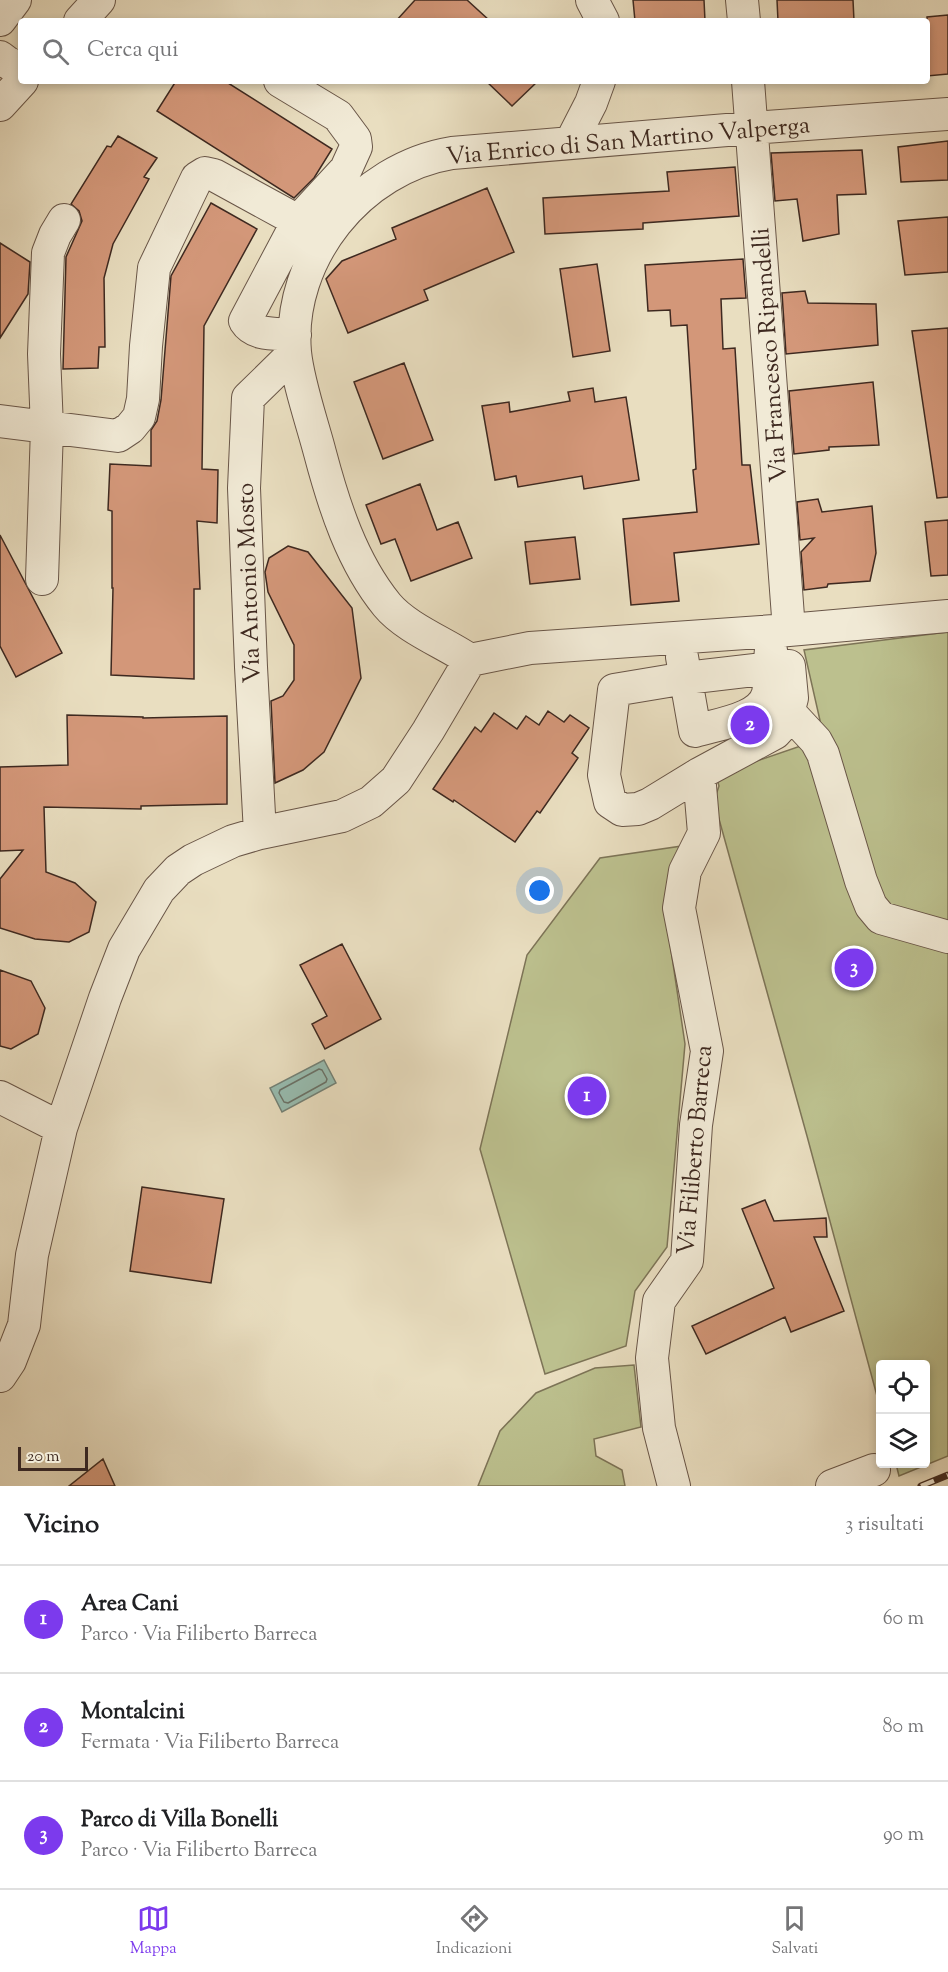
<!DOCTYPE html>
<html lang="it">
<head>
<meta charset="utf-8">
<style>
	:root { --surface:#fff; --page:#f2f2f2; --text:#202124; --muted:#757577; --line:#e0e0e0; --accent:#7c3aed }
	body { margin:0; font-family:"Sorts Mill Goudy",serif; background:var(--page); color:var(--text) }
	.controls { position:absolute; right:18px; bottom:18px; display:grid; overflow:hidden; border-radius:6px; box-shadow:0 3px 9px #0003 }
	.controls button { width:54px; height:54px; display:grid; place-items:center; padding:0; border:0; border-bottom:2px solid var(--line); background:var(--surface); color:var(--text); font:30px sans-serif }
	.scale { position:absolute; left:18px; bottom:15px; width:70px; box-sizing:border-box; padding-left:6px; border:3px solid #3e2920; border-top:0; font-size:16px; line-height:21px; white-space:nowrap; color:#3e2920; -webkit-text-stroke:4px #f1ead6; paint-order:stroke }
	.you { position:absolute; left:540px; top:891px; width:21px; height:21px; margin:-15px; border:4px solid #fff; border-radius:50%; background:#1a73e8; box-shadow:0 0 0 9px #1a73e833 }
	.badge { display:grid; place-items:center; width:39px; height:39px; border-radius:50%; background:var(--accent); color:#fff; font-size:20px; font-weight:700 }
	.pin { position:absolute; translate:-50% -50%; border:3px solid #fff; box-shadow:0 2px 6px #0006 }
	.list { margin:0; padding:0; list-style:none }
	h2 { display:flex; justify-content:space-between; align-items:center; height:78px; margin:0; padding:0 24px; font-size:26px }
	h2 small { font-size:20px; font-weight:400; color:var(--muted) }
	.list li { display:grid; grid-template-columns:39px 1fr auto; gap:18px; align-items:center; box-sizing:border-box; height:108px; padding:0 24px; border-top:2px solid var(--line) }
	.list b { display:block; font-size:22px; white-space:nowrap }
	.list p { margin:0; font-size:20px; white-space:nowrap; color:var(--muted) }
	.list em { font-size:20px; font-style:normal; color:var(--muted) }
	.icon { flex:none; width:33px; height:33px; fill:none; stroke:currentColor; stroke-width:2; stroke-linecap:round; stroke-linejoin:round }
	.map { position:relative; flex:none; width:948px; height:1486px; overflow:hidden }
	.search { position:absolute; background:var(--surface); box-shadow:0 3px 9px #0003; left:18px; right:18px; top:18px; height:66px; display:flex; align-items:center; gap:15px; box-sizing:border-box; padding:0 21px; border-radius:6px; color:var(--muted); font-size:22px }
	.sheet { height:402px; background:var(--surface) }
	nav { display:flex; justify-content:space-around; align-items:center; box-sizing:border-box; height:84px; border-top:2px solid var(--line); background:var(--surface); font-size:16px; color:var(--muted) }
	nav a { display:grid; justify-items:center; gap:3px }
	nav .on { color:var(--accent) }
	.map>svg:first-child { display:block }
	.green { fill:#bcc08e; stroke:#7d7457; stroke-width:1.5 }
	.water { fill:#97bcb0; stroke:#738176; stroke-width:1.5 }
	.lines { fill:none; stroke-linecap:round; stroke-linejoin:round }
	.shore { stroke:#6a7268; stroke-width:1.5 }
	.building { fill:#d39779; stroke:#3e2920; stroke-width:1.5 }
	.minor-casing { stroke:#695648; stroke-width:34 }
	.minor { stroke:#f1ead6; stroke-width:32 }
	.rail-casing { stroke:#3e2920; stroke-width:7 }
	.rail { stroke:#f1ead6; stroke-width:4.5; stroke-dasharray:14; stroke-linecap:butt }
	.labels { text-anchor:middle; stroke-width:4.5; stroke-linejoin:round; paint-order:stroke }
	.street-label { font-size:24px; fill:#3e2920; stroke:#f1ead6 }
</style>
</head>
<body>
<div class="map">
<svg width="948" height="1486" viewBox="0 0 948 1486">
	<rect width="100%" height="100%" fill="#e9dec0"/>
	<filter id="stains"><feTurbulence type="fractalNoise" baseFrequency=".00333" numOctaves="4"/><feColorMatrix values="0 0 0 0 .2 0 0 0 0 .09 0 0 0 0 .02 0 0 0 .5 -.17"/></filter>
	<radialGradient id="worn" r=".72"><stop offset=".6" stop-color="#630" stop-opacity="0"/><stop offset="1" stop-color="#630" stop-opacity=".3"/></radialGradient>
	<!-- green -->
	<path class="green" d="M 948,632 L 948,1456 L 899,1476 L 896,1464 L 926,1464 L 926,1364 L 880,1364 L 880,1407 L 807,1136 L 714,801 L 719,786 L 716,775 L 824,738 L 804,650 Z
		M 682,846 L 664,903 L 685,1044 L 667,1247 L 635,1291 L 626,1346 L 545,1374 L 480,1149 L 527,955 L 600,858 Z
		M 634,1365 L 641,1427 L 594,1439 L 596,1456 L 622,1470 L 625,1486 L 478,1486 L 500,1431 L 536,1393 L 595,1368 Z"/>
	<!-- water -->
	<path class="water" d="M 324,1060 L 336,1083 L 282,1112 L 270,1088 Z"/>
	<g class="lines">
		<!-- shore -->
		<path class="shore" d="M 319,1069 L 322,1070 L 327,1079 L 326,1082 L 288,1103 L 284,1102 L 279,1093 L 280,1090 Z"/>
	</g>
	<!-- building -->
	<path class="building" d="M 415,0 L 467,0 L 490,21 L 396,21 Z
		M 633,0 L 704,0 L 705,21 L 635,21 Z
		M 777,0 L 853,0 L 854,21 L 778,21 Z
		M 948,15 L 948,74 L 927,76 L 927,17 Z
		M 176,81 L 225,81 L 332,149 L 314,178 L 294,198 L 157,111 Z
		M 486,81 L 538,81 L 512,106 Z
		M 118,136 L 157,158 L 144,177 L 149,179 L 113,244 L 104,278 L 105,347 L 99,347 L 98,368 L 63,369 L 66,257 L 82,221 L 79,211 L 71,204 L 107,146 L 111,147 Z
		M 948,141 L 948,180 L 901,182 L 898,147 Z
		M 862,150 L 866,194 L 837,195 L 839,234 L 803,241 L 797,199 L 775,201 L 771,153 Z
		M 735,167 L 739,216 L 643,223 L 643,229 L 545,234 L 543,198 L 669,191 L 667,172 Z
		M 487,188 L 514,252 L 424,290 L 428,300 L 348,333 L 326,279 L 342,261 L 396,239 L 392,228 Z
		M 211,203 L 257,229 L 204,326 L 202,469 L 218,470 L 217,523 L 197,521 L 200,589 L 194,589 L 194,679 L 111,675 L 113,588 L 112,588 L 112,511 L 108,510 L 110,464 L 151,466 L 151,430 L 157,421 L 161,400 L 171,276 Z
		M 948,217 L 948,272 L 905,275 L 898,221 Z
		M 0,243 L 30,262 L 28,294 L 0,338 Z
		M 743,259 L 746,298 L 721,299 L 723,349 L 735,348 L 742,465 L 750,465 L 759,544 L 674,553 L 679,601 L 631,605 L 623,519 L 697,512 L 693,470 L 696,469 L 687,325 L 671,326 L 670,310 L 648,311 L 645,265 Z
		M 597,264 L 610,351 L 573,357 L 560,269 Z
		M 805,291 L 808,303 L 876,304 L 878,345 L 786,354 L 782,293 Z
		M 948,328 L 948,497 L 937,498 L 912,331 Z
		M 404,363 L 433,440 L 383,459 L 354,382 Z
		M 873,382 L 879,445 L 829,447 L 829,450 L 794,454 L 789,391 Z
		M 593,388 L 595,402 L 626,397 L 639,480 L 584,489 L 582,476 L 518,487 L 516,476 L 495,480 L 482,406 L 509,402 L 510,412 L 570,401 L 568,392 Z
		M 420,484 L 437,530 L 458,522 L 472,558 L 411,581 L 395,539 L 381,544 L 366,505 Z
		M 818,499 L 822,512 L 872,506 L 876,553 L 870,581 L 828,584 L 827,587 L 804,590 L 801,552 L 814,538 L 800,540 L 797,502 Z
		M 948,520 L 948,575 L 931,576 L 925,522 Z
		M 0,535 L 62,653 L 16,677 L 0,646 Z
		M 575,537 L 580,579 L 530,584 L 525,542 Z
		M 288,546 L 308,552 L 352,608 L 361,678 L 324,752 L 303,770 L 275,783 L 271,701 L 283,696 L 294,680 L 294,645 L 268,592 L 265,572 L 269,558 Z
		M 548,711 L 564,722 L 570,715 L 589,728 L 572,753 L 578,758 L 540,813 L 537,811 L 515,842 L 454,800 L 453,802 L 433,789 L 475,727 L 481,732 L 494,713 L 517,729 L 526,716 L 539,725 Z
		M 67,715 L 143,717 L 143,718 L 227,716 L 227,804 L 141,806 L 141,809 L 44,807 L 46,872 L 75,883 L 96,902 L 89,932 L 69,942 L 35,939 L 0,928 L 0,879 L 23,850 L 0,851 L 0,767 L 68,765 Z
		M 342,944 L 381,1019 L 325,1049 L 312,1024 L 327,1016 L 300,965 Z
		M 0,970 L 31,981 L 45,1008 L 38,1034 L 11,1049 L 0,1046 Z
		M 142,1187 L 224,1199 L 211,1283 L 130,1271 Z
		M 765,1200 L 774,1221 L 826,1218 L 827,1237 L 814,1237 L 844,1311 L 791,1332 L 785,1317 L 706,1354 L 692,1326 L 774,1288 L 742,1209 Z
		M 103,1459 L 115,1486 L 69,1486 Z"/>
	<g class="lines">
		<defs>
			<path id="minor" d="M 592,0 L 603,21
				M 742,0 L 744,21
				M 0,20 L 15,0
				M 80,21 L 99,0
				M 0,57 L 8,63 L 21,68
				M 280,81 L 338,116 L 355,139 L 356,147 L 346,169 L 298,221 L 245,321 C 255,337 278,333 295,335
				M 748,81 L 789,630
				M 0,105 L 22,81
				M 571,142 L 591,103 L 599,81
				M 0,421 L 118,436 L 130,428 L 139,417 L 143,399 L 146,346 L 154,268 L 197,178 L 205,173 L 214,175 L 298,221
				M 42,579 L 47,428 L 44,354 L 48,253 L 55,235 L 64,220
				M 682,657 L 695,731 C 718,724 762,719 768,693 C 771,679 769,664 771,650
				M 470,660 C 445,643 406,628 387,605 C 352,562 334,506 320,453 C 312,422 298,383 295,352 C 287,258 360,168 452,153 L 751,128 L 948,114
				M 470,660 L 530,648 L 789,630 L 948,616
				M 789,666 L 792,698 L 786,721 L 775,733 L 699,774 L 650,804 L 638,809 L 622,810 L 610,802 L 604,775 L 614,690 L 686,678 Z
				M 789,712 L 816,741 L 823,754 L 861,881 L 871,906 L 881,918 L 948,937
				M 260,833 L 251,667 L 244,488 L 248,398 L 295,352
				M 0,1097 L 61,1128
				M 0,1376 L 10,1361 L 24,1325 L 32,1255 L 61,1128 L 105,998 L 124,949 L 159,890 L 178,870 L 193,860 L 233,841 L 260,833 L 342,816 L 371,802 L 396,780 L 428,731 L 470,660
				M 674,1486 L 659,1428 L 652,1358 L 659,1301 L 687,1261 L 696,1125 L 707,1051 L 679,908 L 685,871 L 704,833 L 699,774
				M 832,1486 L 874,1470"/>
		</defs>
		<!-- minor casing -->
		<use href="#minor" class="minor-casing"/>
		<!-- minor -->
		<use href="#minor" class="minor"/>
		<defs>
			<path id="rail" d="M 921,1486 L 948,1475"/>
		</defs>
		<!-- rail casing -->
		<use href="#rail" class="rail-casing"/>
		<!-- rail -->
		<use href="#rail" class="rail"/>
	</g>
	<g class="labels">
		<!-- street labels -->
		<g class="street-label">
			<text transform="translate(628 140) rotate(-5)" y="8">Via Enrico di San Martino Valperga</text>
			<text transform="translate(769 355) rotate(-94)" y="8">Via Francesco Ripandelli</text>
			<text transform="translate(248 583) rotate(-92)" y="8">Via Antonio Mosto</text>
			<text transform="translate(694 1150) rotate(-85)" y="8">Via Filiberto Barreca</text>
		</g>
	</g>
	<rect width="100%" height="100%" filter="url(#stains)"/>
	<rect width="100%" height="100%" fill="url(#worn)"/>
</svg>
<div class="controls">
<button><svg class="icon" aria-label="locate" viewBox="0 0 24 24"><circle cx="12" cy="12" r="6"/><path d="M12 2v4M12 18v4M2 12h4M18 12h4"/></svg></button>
<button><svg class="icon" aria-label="layers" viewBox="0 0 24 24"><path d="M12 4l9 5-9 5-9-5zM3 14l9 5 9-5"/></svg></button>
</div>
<div class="scale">20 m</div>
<div class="you"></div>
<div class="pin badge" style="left:587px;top:1096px">1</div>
<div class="pin badge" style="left:750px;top:725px">2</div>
<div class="pin badge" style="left:854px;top:968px">3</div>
<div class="search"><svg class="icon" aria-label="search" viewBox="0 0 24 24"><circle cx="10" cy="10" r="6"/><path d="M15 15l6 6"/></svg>Cerca qui</div>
</div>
<section class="sheet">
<h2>Vicino<small>3 risultati</small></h2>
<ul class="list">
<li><span class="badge">1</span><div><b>Area Cani</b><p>Parco · Via Filiberto Barreca</p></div><em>60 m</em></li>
<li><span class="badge">2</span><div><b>Montalcini</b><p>Fermata · Via Filiberto Barreca</p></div><em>80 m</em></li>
<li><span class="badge">3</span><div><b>Parco di Villa Bonelli</b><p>Parco · Via Filiberto Barreca</p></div><em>90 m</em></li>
</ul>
</section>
<nav>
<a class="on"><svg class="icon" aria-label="map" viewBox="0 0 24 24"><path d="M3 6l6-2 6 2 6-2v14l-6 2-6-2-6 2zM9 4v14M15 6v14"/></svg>Mappa</a>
<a><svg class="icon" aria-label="directions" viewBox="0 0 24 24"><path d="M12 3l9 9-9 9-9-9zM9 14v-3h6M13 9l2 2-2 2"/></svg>Indicazioni</a>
<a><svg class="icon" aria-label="saved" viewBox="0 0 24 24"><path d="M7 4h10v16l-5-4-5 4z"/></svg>Salvati</a>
</nav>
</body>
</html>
